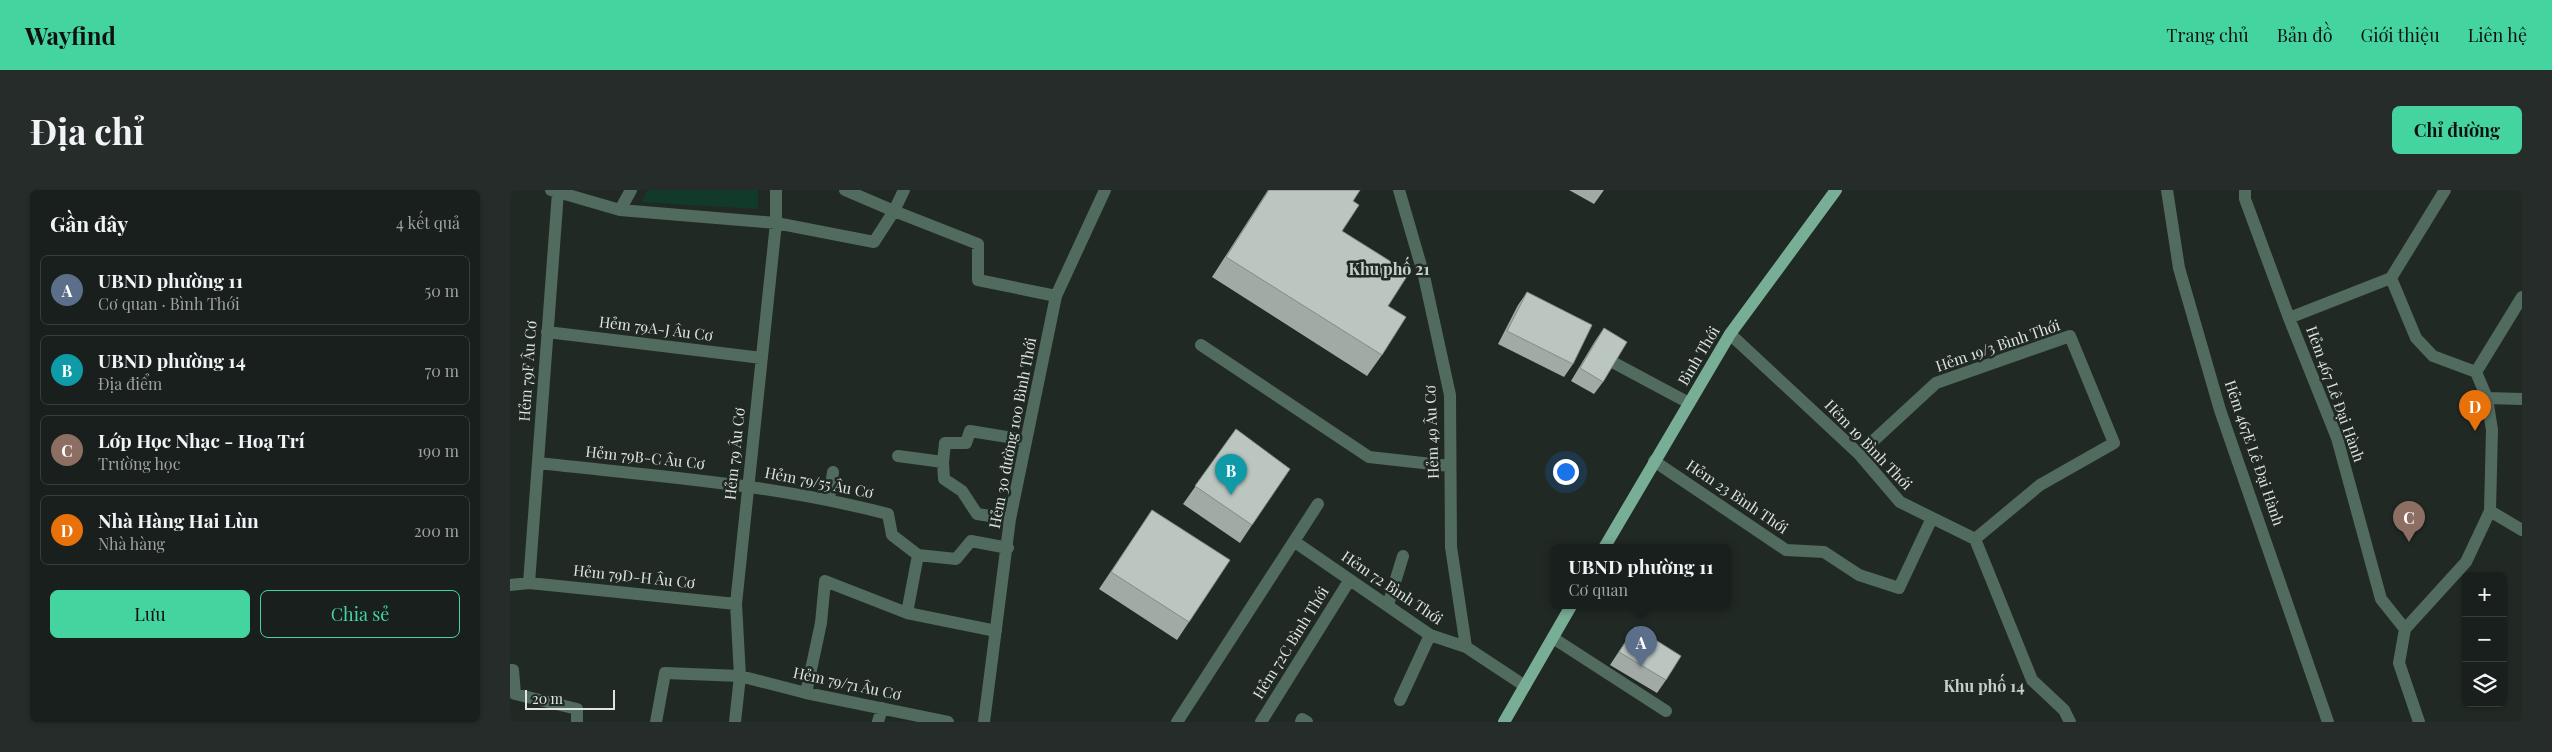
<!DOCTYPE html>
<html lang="vi">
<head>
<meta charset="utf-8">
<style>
	:root { --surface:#191f1c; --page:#262c29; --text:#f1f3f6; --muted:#9fa2a3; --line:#373d3b; --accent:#43d4a0 }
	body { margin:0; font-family:"Playfair Display",serif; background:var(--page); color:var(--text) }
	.controls { position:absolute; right:15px; bottom:15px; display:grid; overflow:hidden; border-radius:8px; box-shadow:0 1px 4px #0004 }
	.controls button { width:45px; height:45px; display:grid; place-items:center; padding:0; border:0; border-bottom:1px solid var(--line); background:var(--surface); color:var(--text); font:25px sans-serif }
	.scale { position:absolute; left:15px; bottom:12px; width:90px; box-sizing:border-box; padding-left:5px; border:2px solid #dfe4e1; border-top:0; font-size:14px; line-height:18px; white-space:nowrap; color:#dfe4e1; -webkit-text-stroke:4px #212925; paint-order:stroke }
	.you { position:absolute; left:1055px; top:281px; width:18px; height:18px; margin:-12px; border:4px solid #fff; border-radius:50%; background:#1a73e8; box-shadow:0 0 0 8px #1a73e833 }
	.badge { display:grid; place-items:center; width:32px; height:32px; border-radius:50%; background:var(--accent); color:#fff; font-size:16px; font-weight:700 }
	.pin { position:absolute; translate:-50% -41px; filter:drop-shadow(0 1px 2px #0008) }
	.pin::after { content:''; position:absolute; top:26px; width:18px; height:15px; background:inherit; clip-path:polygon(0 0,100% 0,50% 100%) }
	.popup { position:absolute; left:1041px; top:354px; width:180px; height:65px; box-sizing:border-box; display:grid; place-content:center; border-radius:8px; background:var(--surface); filter:drop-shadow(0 1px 4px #0005); font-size:16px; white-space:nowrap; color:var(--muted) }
	.popup b { font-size:19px; color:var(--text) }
	.popup::after { content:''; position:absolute; left:50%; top:100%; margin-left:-10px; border:10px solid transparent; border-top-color:var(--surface) }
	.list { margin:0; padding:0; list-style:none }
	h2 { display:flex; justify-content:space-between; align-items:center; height:65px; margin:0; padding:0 20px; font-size:21px }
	h2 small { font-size:16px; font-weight:400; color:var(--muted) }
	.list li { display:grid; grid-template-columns:32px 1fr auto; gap:15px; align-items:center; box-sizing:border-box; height:70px; margin:0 10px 10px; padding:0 10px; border:1px solid var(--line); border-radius:8px }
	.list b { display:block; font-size:19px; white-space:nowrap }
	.list p { margin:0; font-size:16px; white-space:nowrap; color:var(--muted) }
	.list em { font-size:16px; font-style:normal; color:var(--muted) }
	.actions { display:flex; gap:10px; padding:15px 20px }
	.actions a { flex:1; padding:11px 0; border:1px solid var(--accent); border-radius:8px; text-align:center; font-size:18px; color:var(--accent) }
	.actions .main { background:var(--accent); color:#111 }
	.icon { flex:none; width:28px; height:28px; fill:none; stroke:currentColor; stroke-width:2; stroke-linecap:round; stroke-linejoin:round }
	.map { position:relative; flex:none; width:2012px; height:532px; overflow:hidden; border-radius:8px }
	header { display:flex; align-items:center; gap:30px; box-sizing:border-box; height:70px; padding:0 25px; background:var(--accent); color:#111 }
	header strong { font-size:24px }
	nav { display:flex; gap:28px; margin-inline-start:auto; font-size:18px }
	.intro { display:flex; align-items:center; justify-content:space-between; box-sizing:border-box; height:120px; padding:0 30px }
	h1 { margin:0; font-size:35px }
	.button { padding:12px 22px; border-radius:8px; background:var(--accent); color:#111; font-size:18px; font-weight:700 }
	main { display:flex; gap:30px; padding:0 30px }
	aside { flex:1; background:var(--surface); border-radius:8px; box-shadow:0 1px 4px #0004 }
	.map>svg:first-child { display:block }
	.green { fill:#113a2a }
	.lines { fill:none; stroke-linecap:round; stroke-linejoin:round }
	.minor { stroke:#516b5f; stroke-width:12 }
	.major { stroke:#79ae96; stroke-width:12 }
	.wall { fill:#a2aaa6 }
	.building { fill:#bcc6c1; stroke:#848b87 }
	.labels { text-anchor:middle; stroke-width:5; stroke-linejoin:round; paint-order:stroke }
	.street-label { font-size:15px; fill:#dfe4e1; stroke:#212925 }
	.neighbourhood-label { font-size:16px; font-weight:bold; fill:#c5d0ca; stroke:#212925 }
</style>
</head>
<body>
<header>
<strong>Wayfind</strong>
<nav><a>Trang chủ</a><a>Bản đồ</a><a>Giới thiệu</a><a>Liên hệ</a></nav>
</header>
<div class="intro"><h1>Địa chỉ</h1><a class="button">Chỉ đường</a></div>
<main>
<aside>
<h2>Gần đây<small>4 kết quả</small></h2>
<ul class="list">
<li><span class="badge" style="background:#5c6f8a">A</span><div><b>UBND phường 11</b><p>Cơ quan · Bình Thới</p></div><em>50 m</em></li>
<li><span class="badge" style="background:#0f9aa8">B</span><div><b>UBND phường 14</b><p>Địa điểm</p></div><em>70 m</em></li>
<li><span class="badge" style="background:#8d6e63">C</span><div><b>Lớp Học Nhạc - Hoạ Trí</b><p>Trường học</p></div><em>190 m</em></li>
<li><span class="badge" style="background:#e8710a">D</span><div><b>Nhà Hàng Hai Lùn</b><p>Nhà hàng</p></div><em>200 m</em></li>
</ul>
<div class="actions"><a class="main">Lưu</a><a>Chia sẻ</a></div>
</aside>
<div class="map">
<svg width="2012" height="532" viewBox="0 0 2012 532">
	<rect width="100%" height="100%" fill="#212925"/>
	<!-- green -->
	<path class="green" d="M 138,0 L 248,0 L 248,19 L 131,12 Z"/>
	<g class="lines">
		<!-- minor -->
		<path class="minor" d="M 41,0 L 110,20 L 266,33 L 364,52 L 384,21 L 468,54 L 468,90 L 546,106
			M 335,0 L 384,21 L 394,0
			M 889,0 L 914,86 L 940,205 L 941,357 L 956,457
			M 1657,0 L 1669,78 L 1710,220 L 1818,532
			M 1735,0 L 1735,9 L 1779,128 L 1827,248 L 1871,409 L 1895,439 L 1889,473 L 1909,532
			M 110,20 L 121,0
			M 1881,88 L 1906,148 L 1923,166 L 1966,182
			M 1779,128 L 1881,88 L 1935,0
			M 37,142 L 252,168
			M 1220,144 L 1349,264 L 1390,312 L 1465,349 L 1522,490 L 1554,520 L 1560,532
			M 691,155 L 859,267 L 940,276
			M 1093,167 L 1179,213
			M 1966,182 L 2012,107
			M 1977,208 L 2012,209
			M 1349,264 L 1426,193 L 1560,146 L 1604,253 L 1530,295 L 1465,349
			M 388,266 L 433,272 L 434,289 L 452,301 L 467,324 L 500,329
			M 1144,271 L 1276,360 L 1314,362 L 1349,385 L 1389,398 L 1422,328
			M 433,272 L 435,253 L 456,253 L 460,241 L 516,250
			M 28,273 C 145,286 263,294 378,324 L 382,345 L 408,365
			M 319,309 L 323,282
			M 1980,321 L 2012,340
			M 785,352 L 920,445 L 956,457 L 1015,496
			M 19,393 L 48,2
			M 0,395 L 19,393 L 226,414
			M 878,415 L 893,366
			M 1895,439 L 1956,372 L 1980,321 L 1982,240 L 1977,208 L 1966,182
			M 486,441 L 397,423 L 408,365 L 446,369 L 461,351 L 498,358
			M 1043,448 L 1156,521
			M 0,480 L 3,480 L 5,504 L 67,519 L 67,532
			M 296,503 L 311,433 L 315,391 L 397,423
			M 890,510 L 920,445
			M 146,532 L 155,483 L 230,486 L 296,503 L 438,532
			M 225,532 L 230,486 L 226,414 L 266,33 L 266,0
			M 368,532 L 372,518
			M 474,532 L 500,329 L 546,106 L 595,0
			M 667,532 L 808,314
			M 751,532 L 839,391
			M 791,532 L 792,529 L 797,532"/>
		<!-- major -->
		<path class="major" d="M 1094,358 L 1220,144 L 1326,0
			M 994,532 L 1061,416"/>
	</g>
	<!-- wall -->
	<path class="wall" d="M 758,0 L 850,0 L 843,11 L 832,41 L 878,116 L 872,165 L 857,186 L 702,87 Z
		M 1059,0 L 1094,0 L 1084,14 Z
		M 1017,102 L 1063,174 L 1054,187 L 988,154 L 1008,115 Z
		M 1094,138 L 1093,192 L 1084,204 L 1061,191 L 1085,151 Z
		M 726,239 L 742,335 L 730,353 L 673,314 Z
		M 642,320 L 679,432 L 667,450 L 589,399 Z
		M 1125,437 L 1156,490 L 1147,503 L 1100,475 Z"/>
	<!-- building -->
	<path class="building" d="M 759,0 L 850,0 L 843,11 L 849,15 L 832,41 L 899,83 L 878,116 L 896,127 L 872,165 L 716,67 Z
		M 1017,102 L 1082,135 L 1063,174 L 997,141 Z
		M 1094,138 L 1117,152 L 1093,192 L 1070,178 Z
		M 726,239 L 780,279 L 742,335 L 685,296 Z
		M 642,320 L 720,370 L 679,432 L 601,382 Z
		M 1125,437 L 1171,466 L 1156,490 L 1109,462 Z"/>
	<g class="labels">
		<!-- street labels -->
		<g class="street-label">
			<text transform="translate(146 139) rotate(7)" y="5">Hẻm 79A-J Âu Cơ</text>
			<text transform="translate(1488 156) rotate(-19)" y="5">Hẻm 19/3 Bình Thới</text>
			<text transform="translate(1189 166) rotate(-59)" y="5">Bình Thới</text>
			<text transform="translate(18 181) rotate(-86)" y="5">Hẻm 79F Âu Cơ</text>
			<text transform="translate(1825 204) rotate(70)" y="5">Hẻm 467 Lê Đại Hành</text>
			<text transform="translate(922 242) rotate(-92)" y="5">Hẻm 49 Âu Cơ</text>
			<text transform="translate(503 243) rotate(-79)" y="5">Hẻm 30 đường 100 Bình Thới</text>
			<text transform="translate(1358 255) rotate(46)" y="5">Hẻm 19 Bình Thới</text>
			<text transform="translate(1744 263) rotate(71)" y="5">Hẻm 467E Lê Đại Hành</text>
			<text transform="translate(225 264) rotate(-84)" y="5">Hẻm 79 Âu Cơ</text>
			<text transform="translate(135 268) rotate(6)" y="5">Hẻm 79B-C Âu Cơ</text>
			<text transform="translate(309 293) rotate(11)" y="5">Hẻm 79/55 Âu Cơ</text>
			<text transform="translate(1227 307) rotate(34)" y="5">Hẻm 23 Bình Thới</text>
			<text transform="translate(124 387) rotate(6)" y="5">Hẻm 79D-H Âu Cơ</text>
			<text transform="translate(882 398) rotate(34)" y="5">Hẻm 72 Bình Thới</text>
			<text transform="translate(781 453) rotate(-58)" y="5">Hẻm 72C Bình Thới</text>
			<text transform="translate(337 494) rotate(12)" y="5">Hẻm 79/71 Âu Cơ</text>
		</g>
		<!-- neighbourhood labels -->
		<g class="neighbourhood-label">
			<text x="879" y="85">Khu phố 21</text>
			<text x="1474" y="502">Khu phố 14</text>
		</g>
	</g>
</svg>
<div class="controls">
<button>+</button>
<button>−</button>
<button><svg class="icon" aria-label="layers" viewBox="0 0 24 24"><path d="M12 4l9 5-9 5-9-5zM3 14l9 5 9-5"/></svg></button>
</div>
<div class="scale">20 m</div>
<div class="you"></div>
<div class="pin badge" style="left:1131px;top:477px;background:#5c6f8a">A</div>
<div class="popup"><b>UBND phường 11</b>Cơ quan</div>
<div class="pin badge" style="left:721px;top:305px;background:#0f9aa8">B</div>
<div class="pin badge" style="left:1899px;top:352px;background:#8d6e63">C</div>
<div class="pin badge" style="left:1965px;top:241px;background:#e8710a">D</div>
</div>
</main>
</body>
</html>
